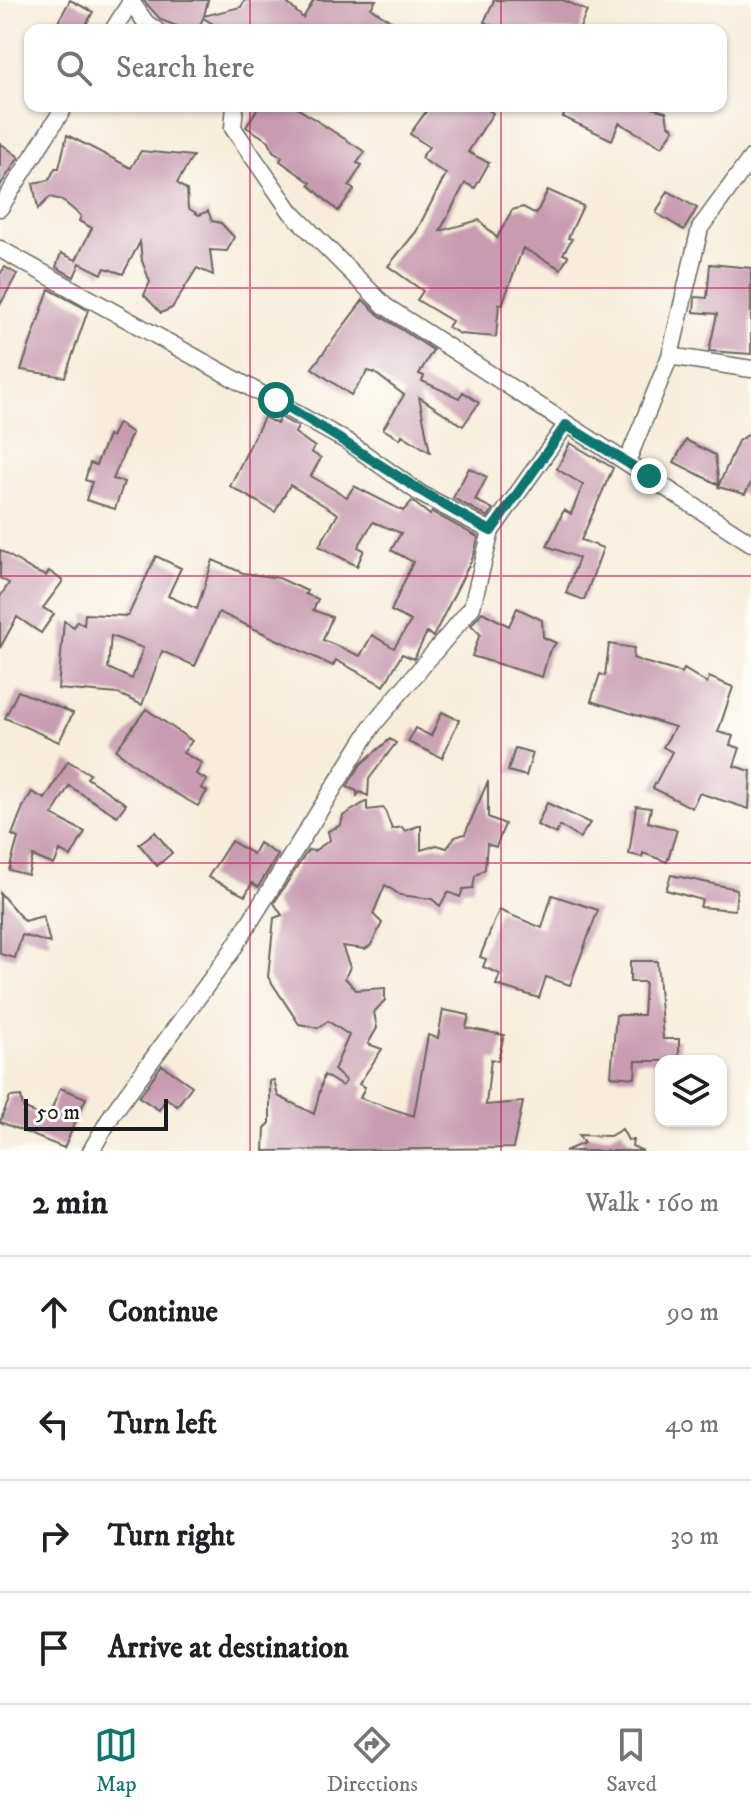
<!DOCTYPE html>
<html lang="en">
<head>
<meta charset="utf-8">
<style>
	:root { --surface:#fff; --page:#f2f2f2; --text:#202124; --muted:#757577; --line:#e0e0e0; --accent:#0f766e }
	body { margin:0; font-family:"IM FELL DW Pica",serif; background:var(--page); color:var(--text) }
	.controls { position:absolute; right:24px; bottom:24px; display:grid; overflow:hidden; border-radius:16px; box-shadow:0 2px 6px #0004 }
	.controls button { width:72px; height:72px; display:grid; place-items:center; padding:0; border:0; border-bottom:2px solid var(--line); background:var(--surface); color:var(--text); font:40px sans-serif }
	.scale { position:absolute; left:24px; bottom:20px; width:144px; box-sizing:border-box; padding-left:8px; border:4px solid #1c1c1c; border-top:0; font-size:22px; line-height:28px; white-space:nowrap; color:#1c1c1c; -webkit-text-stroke:6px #fdfcf7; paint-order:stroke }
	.stop { position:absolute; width:24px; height:24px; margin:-18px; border:6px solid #0f766e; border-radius:50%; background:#fff }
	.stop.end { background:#0f766e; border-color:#fff; box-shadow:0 2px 8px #0008 }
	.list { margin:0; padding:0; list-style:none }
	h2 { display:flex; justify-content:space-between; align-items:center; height:104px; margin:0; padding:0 32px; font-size:34px }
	h2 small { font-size:26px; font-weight:400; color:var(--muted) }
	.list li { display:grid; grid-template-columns:52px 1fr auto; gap:24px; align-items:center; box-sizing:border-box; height:112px; padding:0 32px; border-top:2px solid var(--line) }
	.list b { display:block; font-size:30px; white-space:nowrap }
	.list em { font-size:26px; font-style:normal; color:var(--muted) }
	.icon { flex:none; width:44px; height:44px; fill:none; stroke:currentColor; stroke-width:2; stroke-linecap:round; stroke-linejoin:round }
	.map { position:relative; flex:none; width:751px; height:1151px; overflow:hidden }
	.search { position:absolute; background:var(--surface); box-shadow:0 2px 6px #0004; left:24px; right:24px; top:24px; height:88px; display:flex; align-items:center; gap:20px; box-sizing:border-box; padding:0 28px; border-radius:16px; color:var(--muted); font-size:30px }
	.sheet { height:552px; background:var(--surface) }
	nav { display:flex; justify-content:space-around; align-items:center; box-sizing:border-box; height:112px; border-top:2px solid var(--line); background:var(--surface); font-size:22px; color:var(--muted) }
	nav a { display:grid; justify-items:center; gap:4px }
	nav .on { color:var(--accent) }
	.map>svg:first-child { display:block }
	.building { fill:#c89bb1; fill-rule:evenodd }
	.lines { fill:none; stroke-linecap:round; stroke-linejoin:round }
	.minor-casing { stroke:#69655e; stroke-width:19 }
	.minor { stroke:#fff; stroke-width:16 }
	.route { stroke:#0f766e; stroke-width:10 }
	.grid { fill:none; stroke:#c2185b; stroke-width:2; stroke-opacity:0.55 }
</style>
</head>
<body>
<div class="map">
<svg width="751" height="1151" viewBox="0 0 751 1151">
	<rect width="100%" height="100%" fill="#fdfcf7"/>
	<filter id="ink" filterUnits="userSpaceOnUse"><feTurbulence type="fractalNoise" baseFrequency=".0125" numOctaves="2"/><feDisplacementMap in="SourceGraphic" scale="16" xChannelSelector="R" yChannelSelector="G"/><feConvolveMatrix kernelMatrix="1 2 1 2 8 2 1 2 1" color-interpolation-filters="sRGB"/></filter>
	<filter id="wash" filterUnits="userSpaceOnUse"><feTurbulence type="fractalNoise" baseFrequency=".006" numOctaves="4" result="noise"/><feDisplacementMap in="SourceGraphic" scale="32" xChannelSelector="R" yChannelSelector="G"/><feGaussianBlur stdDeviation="1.8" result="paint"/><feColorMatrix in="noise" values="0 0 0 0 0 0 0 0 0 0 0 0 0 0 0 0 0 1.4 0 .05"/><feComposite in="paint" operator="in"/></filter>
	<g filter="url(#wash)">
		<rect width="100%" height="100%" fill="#f7edda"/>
		<g id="blocks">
			<!-- building -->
			<path class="building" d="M 70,0 L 93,12 L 83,30 L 69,30 L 57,24 Z
				M 143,0 L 208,0 L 204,16 L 241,7 L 245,0 L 285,1 L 303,18 L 314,0 L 376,0 L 371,8 L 405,30 L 223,30 L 203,18 L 198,30 L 187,30 L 161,20 Z
				M 494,0 L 563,0 L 587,11 L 579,30 L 501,30 L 484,22 Z
				M 259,106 L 294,106 L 365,152 L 357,163 L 362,165 L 349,186 L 354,190 L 338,211 L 309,185 L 311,183 L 280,161 L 282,157 L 273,151 L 269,141 L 246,127 Z
				M 430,106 L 481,106 L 493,113 L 468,152 L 489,163 L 475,188 L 465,183 L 440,231 L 479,220 L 497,238 L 512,210 L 523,207 L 536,214 L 548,190 L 583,206 L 568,238 L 572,239 L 563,254 L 568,256 L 561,269 L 523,248 L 502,305 L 499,304 L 496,337 L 460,334 L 448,327 L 452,321 L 417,300 L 423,291 L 388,266 L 416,232 L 446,174 L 421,158 L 429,147 L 410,134 Z
				M 568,106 L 645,106 L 666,112 L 668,124 L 674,129 L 662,147 L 619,123 L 612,140 L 563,117 Z
				M 67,135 L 131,168 L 141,151 L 193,156 L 177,183 L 187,190 L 188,208 L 199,215 L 208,211 L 212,221 L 221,223 L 234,237 L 227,251 L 210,250 L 213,275 L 197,268 L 172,308 L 161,313 L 144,295 L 150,282 L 142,261 L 140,242 L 123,274 L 105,268 L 102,274 L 80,263 L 74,277 L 56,267 L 61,253 L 76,260 L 92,228 L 79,221 L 81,216 L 62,200 L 50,197 L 38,209 L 33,183 L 49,180 L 55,168 L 59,168 Z
				M 0,143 L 19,157 L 0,186 Z
				M 668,191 L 697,208 L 684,230 L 656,213 Z
				M 710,264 L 751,268 L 751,354 L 709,351 L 717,314 L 694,312 L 695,297 L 707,298 Z
				M 5,267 L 17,274 L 0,305 L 0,274 Z
				M 49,289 L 88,310 L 65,377 L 21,370 Z
				M 363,300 L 379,315 L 433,350 L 419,374 L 424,376 L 422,381 L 459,398 L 463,392 L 479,403 L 463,426 L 419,397 L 430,452 L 402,435 L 400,439 L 383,429 L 404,395 L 375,373 L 368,371 L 351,395 L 312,368 Z
				M 264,417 L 277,424 L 280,417 L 298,427 L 295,433 L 315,447 L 311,452 L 321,458 L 311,476 L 347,497 L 354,486 L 403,511 L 412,501 L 430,515 L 432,512 L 478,537 L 474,555 L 433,637 L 427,632 L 414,659 L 402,654 L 384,686 L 336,660 L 333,666 L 219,612 L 195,666 L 162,651 L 142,705 L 119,694 L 58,689 L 64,621 L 74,627 L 77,621 L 84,625 L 85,614 L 128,616 L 156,556 L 181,568 L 168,596 L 197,609 L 213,560 L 243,573 L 279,578 L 307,591 L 305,594 L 318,599 L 313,610 L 332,617 L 323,640 L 360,656 L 372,635 L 394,648 L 411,621 L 391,611 L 413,562 L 391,550 L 401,533 L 373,522 L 358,547 L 364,550 L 357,566 L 319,546 L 338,514 L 290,485 L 275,512 L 230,486 ZM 111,636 L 143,648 L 132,679 L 108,668 Z
				M 118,423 L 132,433 L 113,479 L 124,482 L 115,509 L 86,500 L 92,482 L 85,480 L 90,463 L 96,465 L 108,436 L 111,437 Z
				M 751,433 L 751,483 L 745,494 L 718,487 L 738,441 Z
				M 686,440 L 715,455 L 719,485 L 674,462 Z
				M 570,443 L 613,468 L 581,540 L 603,548 L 584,600 L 566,593 L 579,558 L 547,546 L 564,510 L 571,514 L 583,485 L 557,469 Z
				M 469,468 L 487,477 L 475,500 L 493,509 L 488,517 L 453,498 Z
				M 0,550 L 34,571 L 46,576 L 49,571 L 63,581 L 43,608 L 54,614 L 41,633 L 17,617 L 0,648 L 0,597 L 9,583 L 0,578 Z
				M 517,608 L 542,620 L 543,637 L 556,643 L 549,652 L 542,677 L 472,656 L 480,634 L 471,625 L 482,612 L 509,626 Z
				M 609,644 L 634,648 L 633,658 L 644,662 L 682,673 L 684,669 L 707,683 L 709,677 L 733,687 L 718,732 L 733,736 L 730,745 L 740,748 L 734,766 L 751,771 L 749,809 L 699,793 L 692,808 L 653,788 L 672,752 L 663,747 L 675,727 L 591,701 L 600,674 L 605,676 Z
				M 18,691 L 73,713 L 59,742 L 5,718 Z
				M 146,709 L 192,741 L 183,753 L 202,763 L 196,774 L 207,780 L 201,788 L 207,791 L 198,806 L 159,784 L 116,750 Z
				M 442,712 L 459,720 L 442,758 L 408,742 L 415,728 L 431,736 Z
				M 390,739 L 396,743 L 369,779 L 368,796 L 360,792 L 357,796 L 357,791 L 347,787 L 361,764 Z
				M 515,748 L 533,753 L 526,776 L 508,771 Z
				M 68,761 L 90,774 L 87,778 L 126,804 L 117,816 L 69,786 L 52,815 L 85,832 L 71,857 L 60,851 L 54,865 L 33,856 L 28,875 L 9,870 L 18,838 L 12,835 L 23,807 L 32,792 L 45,799 Z
				M 488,781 L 488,817 L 505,824 L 496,847 L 487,844 L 485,869 L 475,876 L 473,888 L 463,889 L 460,897 L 448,892 L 440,906 L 432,899 L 400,895 L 385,885 L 373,914 L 382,923 L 371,945 L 365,949 L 342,946 L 350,967 L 345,978 L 356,990 L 385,988 L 385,1000 L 374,1012 L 377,1028 L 368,1044 L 382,1049 L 359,1084 L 365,1087 L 360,1098 L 414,1116 L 428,1035 L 438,1038 L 443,1010 L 469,1015 L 466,1028 L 504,1035 L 498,1061 L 491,1059 L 486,1105 L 523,1102 L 513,1148 L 264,1151 L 265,1128 L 270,1123 L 270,1081 L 274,1080 L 278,1096 L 314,1114 L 324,1075 L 342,1086 L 346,1081 L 334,1070 L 349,1035 L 328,1021 L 318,1028 L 299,1024 L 268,977 L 274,918 L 282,915 L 274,903 L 308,850 L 314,851 L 330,840 L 328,831 L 341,825 L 343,816 L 367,801 L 367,810 L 384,808 L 392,829 L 402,827 L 405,831 L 421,825 L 421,850 L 437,845 L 447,848 L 455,837 L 465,834 Z
				M 547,803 L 590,823 L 580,838 L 560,826 L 556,834 L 537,825 Z
				M 636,806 L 651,808 L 648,822 L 677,830 L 667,862 L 643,853 L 642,857 L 629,854 Z
				M 155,832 L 172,853 L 157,866 L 139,844 Z
				M 231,841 L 253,854 L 259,843 L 278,855 L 258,887 L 252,883 L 245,896 L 208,877 Z
				M 671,875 L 737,889 L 735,910 L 700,907 L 702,900 L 666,890 Z
				M 0,893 L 24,921 L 43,916 L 50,943 L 22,935 L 15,958 L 0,954 Z
				M 552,895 L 598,910 L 570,985 L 546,977 L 539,998 L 496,985 L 500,974 L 483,967 L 486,959 L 480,957 L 499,910 L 542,928 Z
				M 630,961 L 657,961 L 663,1039 L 679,1039 L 679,1061 L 636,1061 L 635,1078 L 611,1076 L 616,1015 L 643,1015 L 645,982 L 630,982 Z
				M 162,1065 L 192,1086 L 177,1106 L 166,1098 L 159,1110 L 139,1097 Z
				M 60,1088 L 86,1098 L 64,1148 L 0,1122 L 10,1097 L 21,1096 L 23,1108 L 48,1119 Z
				M 622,1129 L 628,1140 L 633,1140 L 632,1146 L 643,1151 L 565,1151 L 584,1143 L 578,1135 L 610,1136 Z"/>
		</g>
	</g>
	<g filter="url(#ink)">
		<use href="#blocks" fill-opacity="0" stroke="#69655e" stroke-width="2"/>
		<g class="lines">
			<defs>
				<path id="minor" d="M 130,0 L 146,23 L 156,30
					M 113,30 L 132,0
					M 235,106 L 233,128 L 291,212 L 385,306 L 751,543
					M 0,208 L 65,106
					M 0,249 L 348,442 L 421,494 L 491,531
					M 670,356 L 751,369
					M 627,462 L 670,356 L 700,228 L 751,158
					M 91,1151 L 113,1113 L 231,952 L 373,725 L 472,607 L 491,531 L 566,425"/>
			</defs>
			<!-- minor casing -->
			<use href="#minor" class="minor-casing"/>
			<!-- minor -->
			<use href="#minor" class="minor"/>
		</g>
	</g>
	<g class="lines" filter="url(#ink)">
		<!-- route -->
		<path class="route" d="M 276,400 C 349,442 416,492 491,531 L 566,425 L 649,476"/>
	</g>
	<!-- grid -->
	<path class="grid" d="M 250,0 L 250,30M 501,0 L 501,30M 250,106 L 250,1151M 501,106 L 501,1151M 0,288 L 751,288M 0,576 L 751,576M 0,863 L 751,863"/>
</svg>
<div class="controls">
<button><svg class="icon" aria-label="layers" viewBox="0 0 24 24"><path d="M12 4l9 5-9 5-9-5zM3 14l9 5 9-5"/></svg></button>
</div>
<div class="scale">50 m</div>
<div class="stop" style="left:276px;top:400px"></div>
<div class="stop end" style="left:649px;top:476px"></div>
<div class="search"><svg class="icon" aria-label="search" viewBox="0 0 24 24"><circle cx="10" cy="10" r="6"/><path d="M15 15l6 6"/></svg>Search here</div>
</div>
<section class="sheet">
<h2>2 min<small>Walk · 160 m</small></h2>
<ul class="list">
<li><svg class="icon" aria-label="ahead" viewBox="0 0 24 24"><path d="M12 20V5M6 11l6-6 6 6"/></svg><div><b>Continue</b></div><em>90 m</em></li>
<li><svg class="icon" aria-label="left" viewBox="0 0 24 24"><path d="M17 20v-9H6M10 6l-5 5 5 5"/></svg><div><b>Turn left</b></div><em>40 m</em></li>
<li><svg class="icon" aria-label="right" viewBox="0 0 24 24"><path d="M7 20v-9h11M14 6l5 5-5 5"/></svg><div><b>Turn right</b></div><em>30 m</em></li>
<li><svg class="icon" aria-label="arrive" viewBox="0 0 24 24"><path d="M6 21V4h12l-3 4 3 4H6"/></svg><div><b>Arrive at destination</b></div></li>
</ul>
</section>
<nav>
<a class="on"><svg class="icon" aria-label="map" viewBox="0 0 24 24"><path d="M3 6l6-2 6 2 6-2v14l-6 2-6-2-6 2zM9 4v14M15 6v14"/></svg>Map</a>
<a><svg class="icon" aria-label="directions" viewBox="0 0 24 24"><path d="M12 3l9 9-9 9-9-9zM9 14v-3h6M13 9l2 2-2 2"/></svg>Directions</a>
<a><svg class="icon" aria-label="saved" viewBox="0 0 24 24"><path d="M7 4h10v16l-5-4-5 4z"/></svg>Saved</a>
</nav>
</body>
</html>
